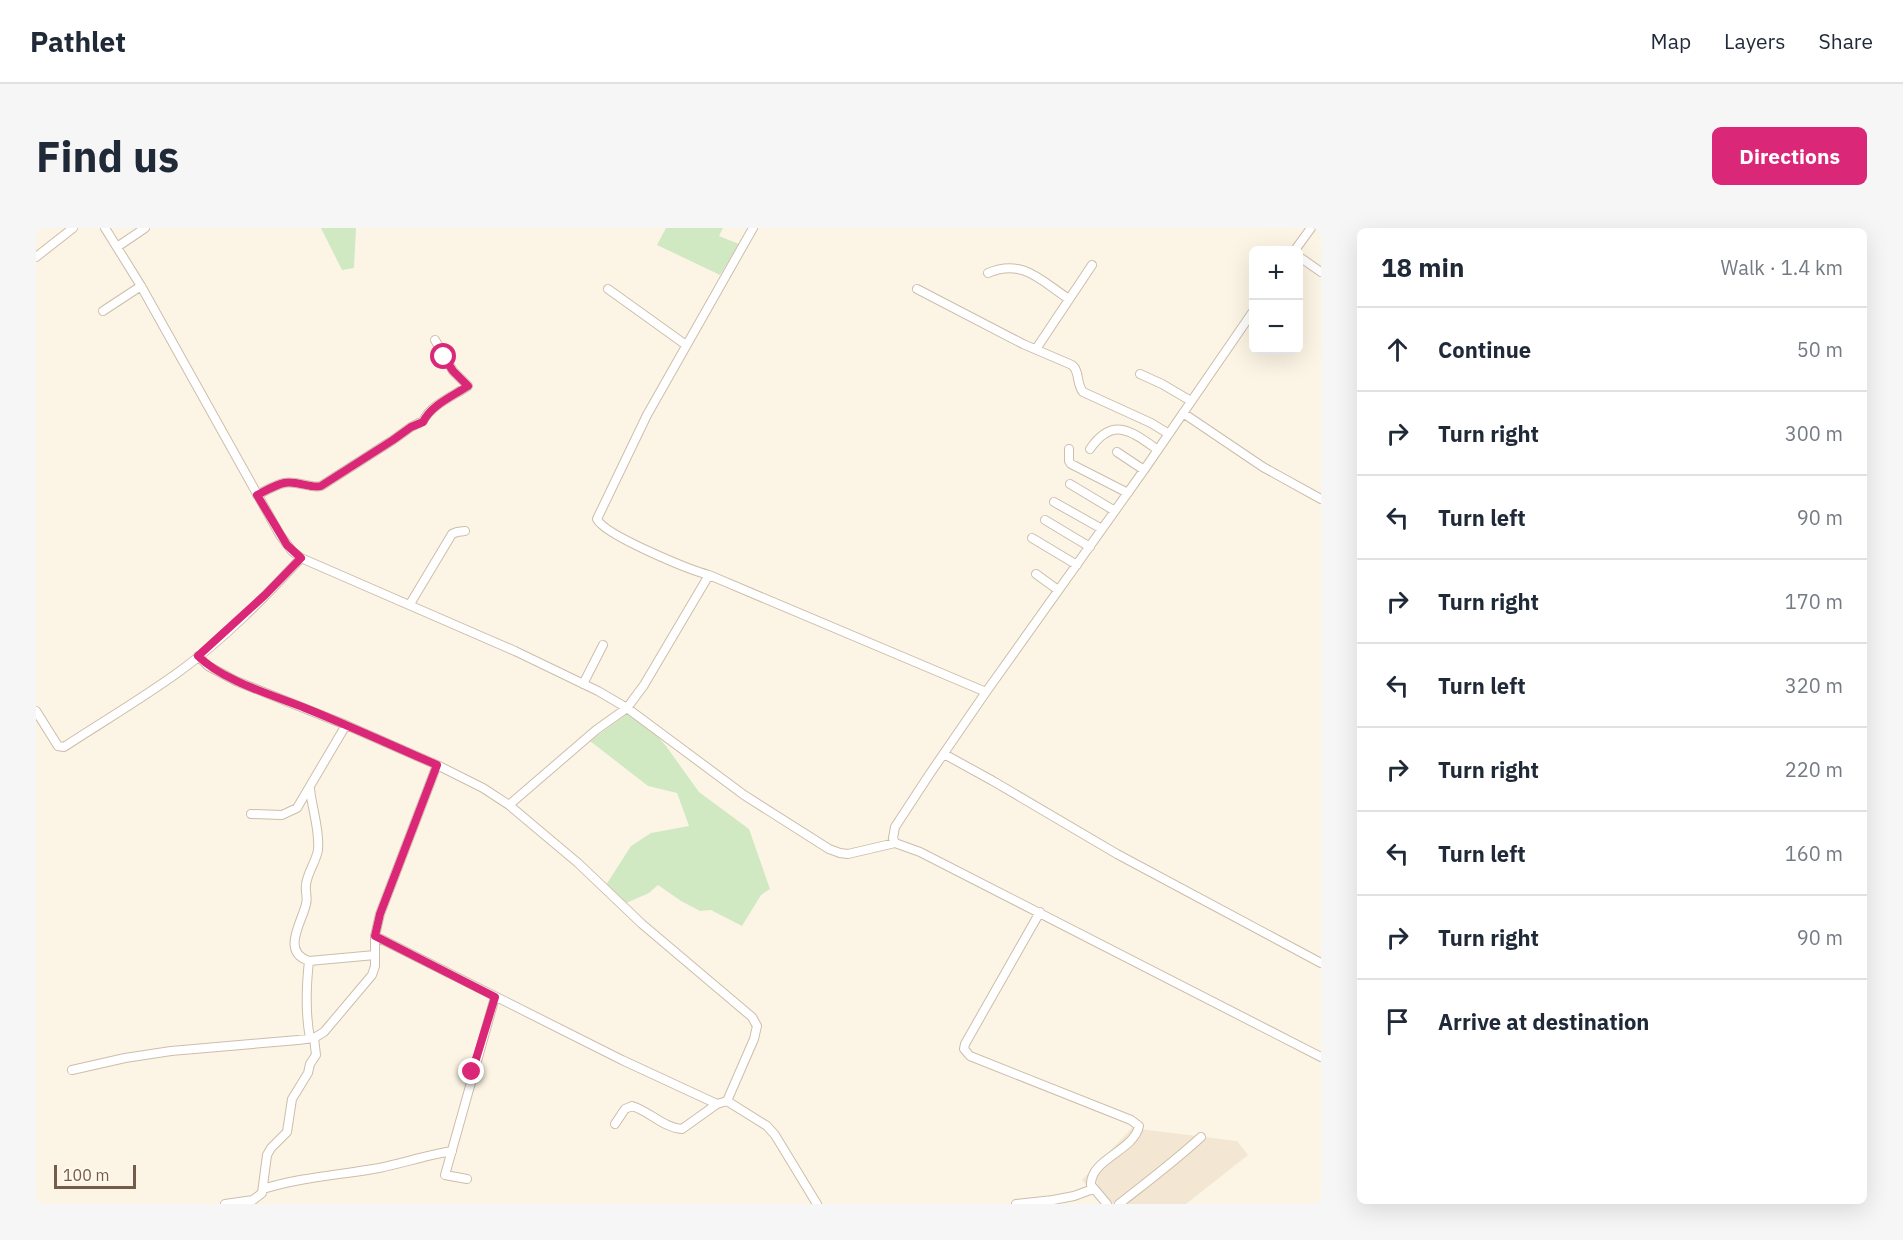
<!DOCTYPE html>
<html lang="en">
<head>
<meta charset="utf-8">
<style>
	:root { --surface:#fff; --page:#f6f6f7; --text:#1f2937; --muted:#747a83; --line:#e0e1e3; --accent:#db2777 }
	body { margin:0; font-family:"IBM Plex Sans",sans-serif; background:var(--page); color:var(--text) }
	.controls { position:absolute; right:18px; top:18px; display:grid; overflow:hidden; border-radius:9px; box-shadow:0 6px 24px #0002 }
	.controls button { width:54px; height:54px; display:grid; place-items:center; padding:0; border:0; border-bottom:2px solid var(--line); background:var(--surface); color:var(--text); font:30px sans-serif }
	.scale { position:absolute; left:18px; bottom:15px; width:82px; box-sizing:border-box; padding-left:6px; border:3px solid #745c4a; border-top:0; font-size:16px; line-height:21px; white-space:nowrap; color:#745c4a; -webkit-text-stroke:4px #fff8eb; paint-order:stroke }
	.stop { position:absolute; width:18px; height:18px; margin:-14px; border:4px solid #db2777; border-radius:50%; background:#fff }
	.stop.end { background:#db2777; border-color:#fff; box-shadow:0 2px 6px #0008 }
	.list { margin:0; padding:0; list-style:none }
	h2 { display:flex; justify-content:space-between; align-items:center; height:78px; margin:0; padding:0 24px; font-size:26px }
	h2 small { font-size:20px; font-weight:400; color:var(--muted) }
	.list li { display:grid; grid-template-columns:39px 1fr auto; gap:18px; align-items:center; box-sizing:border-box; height:84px; padding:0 24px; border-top:2px solid var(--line) }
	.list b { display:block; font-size:22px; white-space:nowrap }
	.list em { font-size:20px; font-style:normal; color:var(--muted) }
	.icon { flex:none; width:33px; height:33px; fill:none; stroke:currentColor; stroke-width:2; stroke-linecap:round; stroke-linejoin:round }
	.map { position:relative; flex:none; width:1285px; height:976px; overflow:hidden; border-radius:9px }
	header { display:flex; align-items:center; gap:36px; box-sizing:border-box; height:84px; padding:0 30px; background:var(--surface); border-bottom:2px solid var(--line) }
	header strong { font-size:28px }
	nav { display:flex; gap:33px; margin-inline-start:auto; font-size:21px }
	.intro { display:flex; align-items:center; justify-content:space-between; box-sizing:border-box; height:144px; padding:0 36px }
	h1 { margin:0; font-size:42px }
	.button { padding:15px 27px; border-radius:9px; background:var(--accent); color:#fff; font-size:21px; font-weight:700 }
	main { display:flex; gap:36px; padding:0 36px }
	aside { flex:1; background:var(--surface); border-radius:9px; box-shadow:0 6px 24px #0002 }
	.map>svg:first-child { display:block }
	.residential { fill:#f3e7d3 }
	.green { fill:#d0e9c3 }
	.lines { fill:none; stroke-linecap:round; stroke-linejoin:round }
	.minor-casing { stroke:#cdbdab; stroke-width:10 }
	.minor { stroke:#fff; stroke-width:8 }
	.route { stroke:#db2777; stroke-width:8 }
</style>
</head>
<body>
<header>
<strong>Pathlet</strong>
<nav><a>Map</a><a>Layers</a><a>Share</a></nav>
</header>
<div class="intro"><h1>Find us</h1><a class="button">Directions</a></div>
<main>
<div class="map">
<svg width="1285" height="976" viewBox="0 0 1285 976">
	<rect width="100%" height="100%" fill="#fcf5e5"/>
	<!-- residential -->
	<path class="residential" d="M 1096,900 L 1201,913 L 1212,927 L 1150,976 L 1066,976 L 1046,952 Z"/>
	<!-- green -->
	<path class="green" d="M 285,0 L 320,0 L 318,40 L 306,42 Z
		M 630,0 L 687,0 L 683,8 L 703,16 L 684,47 L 621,17 Z
		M 598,481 L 630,518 L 663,564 L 713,601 L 734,661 L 725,667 L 706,698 L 675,682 L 664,683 L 645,673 L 622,657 L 613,665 L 588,676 L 570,657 L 595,618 L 615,605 L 653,598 L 641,565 L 612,558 L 554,513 Z"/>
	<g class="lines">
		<defs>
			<path id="minor" d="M 69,0 L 105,58 L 244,307 L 256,323 L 265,330 L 479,423 L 562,463 L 591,480 L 708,567 L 793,621 L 804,625 L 812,626 L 859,615 L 884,624 L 1285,829
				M 81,19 L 109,0
				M 1259,22 L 1275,0
				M 1262,28 L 1285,44
				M 0,29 L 37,0
				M 952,45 C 987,30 1005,53 1033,71
				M 572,61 L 650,117
				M 881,61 L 987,116 L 1036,137 C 1044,143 1040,156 1047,164 L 1115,195 L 1133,206
				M 67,83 L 105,58
				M 1000,121 L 1056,37
				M 1104,146 L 1126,156 L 1155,173
				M 1147,185 L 1227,239 L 1285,271
				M 1033,221 L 1033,233 L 1035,236 L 1092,265
				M 1054,221 C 1077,188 1095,203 1122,222
				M 1081,224 L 1108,242
				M 1034,256 L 1079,283
				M 221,267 C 229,263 239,257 248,255 C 260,252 276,261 285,258 L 357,212 L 375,199 L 387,193 C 395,177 417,168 432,158 L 417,143 L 399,112
				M 1018,274 L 1066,301
				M 1009,292 L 1054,319
				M 996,310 L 1041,337
				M 1000,346 L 1022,362
				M 673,347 L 950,464
				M 374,376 L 416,306 L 421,304 L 429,303
				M 162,428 L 172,438 L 200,453 L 310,497 L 401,537 L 447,560 L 473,577 L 542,635 L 606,696 L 716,789 L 721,798 L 718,811 L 691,873 L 681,876 L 646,901 C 628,900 613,883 596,878 L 589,881 L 579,896
				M 547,456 L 567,417
				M 0,483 L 22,518 L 28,519 C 66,494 107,470 144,443 C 188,411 228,370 265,330
				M 908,526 L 957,553 L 1081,626 L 1285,735
				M 274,561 C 276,581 284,602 282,622 C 280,634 271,645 270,657 C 269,664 272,670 270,676 C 267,692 244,724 273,733 L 339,727
				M 473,577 L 560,502 L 591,480 L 608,457 L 673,347 C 654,342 568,307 561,291 L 611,187 L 717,0
				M 215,586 L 246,587 L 261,580 L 310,497
				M 859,615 L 857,610 L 859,599 L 893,547 L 950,464 L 1108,242 L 1218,82
				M 1004,684 L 929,816 L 928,821 L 934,828 L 1095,892 L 1103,898 C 1098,923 1054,931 1055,957 L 1071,976
				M 339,708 L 586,832 L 681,876
				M 273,733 C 270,760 269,784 274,810
				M 36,842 L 89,830 L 135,823 L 262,812 L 278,810 L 288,804 L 336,747 L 339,738 L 339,708 L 344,686 L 401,537
				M 691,873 L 731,898 L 739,907 L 781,976
				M 431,951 L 409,947 L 459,769
				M 227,961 C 265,949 304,947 343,940 C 367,935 391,927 416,923
				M 189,976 L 217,972 L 226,965 L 231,927 L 235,920 L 251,904 L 256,871 L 272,845 L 274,836 L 280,827 L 278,810
				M 980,976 L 1017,972 L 1038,968 L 1057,961
				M 1083,976 C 1111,954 1139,933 1165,909"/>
		</defs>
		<!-- minor casing -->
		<use href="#minor" class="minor-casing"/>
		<!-- minor -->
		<use href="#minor" class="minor"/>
	</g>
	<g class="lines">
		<!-- route -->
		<path class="route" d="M 408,129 L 417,143 L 432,158 C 417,168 395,177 387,194 L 375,199 L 357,212 L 285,258 C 275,261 260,252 248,255 C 239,257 229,263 221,267 L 251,317 L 265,330 L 229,367 L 162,428 C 187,453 237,467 269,480 C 314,498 357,518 401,537 L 344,686 L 339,708 L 459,769 L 436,844"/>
	</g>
</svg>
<div class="controls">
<button>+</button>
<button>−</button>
</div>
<div class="scale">100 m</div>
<div class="stop" style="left:408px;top:129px"></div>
<div class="stop end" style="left:436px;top:844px"></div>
</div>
<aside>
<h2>18 min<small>Walk · 1.4 km</small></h2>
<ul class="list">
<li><svg class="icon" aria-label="ahead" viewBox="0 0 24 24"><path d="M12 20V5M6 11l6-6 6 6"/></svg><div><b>Continue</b></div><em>50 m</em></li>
<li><svg class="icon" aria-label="right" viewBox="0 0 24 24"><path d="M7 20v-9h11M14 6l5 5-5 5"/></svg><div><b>Turn right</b></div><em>300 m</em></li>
<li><svg class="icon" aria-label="left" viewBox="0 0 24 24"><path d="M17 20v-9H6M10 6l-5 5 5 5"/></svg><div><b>Turn left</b></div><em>90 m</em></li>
<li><svg class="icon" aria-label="right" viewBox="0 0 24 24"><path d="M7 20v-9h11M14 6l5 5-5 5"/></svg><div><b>Turn right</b></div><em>170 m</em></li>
<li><svg class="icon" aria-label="left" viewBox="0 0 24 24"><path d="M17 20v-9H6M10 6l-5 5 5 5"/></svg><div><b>Turn left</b></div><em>320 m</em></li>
<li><svg class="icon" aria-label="right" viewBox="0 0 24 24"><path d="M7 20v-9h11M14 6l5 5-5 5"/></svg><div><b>Turn right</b></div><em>220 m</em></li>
<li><svg class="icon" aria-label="left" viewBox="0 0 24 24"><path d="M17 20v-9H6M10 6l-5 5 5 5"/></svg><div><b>Turn left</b></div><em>160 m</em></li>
<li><svg class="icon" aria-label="right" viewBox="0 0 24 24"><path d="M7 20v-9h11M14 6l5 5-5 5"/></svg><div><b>Turn right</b></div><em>90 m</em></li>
<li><svg class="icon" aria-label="arrive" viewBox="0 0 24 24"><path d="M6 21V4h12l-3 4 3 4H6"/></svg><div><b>Arrive at destination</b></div></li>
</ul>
</aside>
</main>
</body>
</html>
